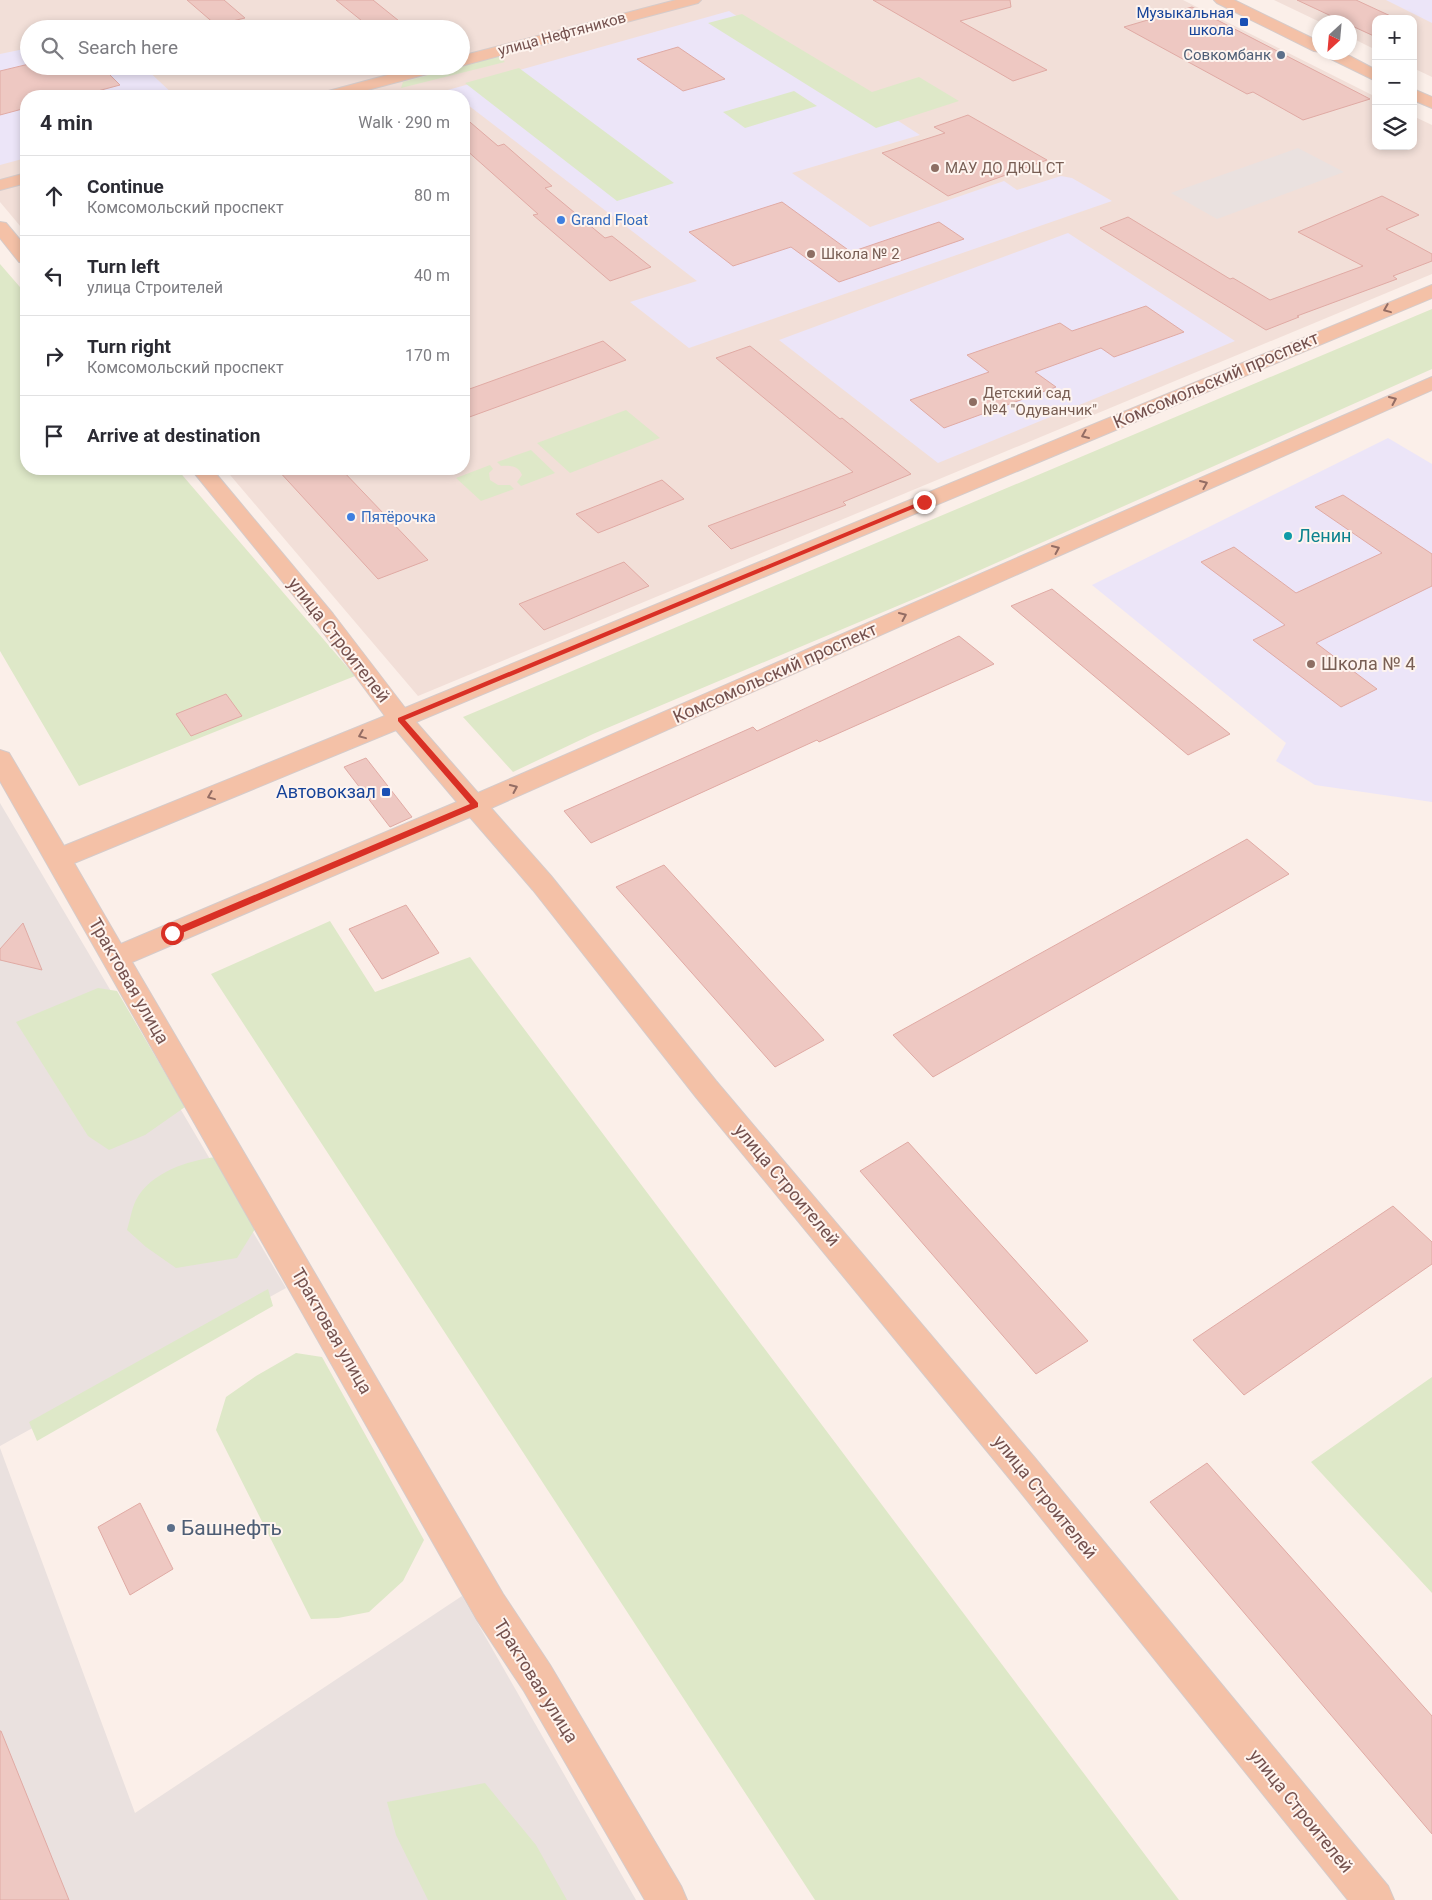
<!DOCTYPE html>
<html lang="en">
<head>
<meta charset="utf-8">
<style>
	:root { --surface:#fff; --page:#f2f2f3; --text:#2b2b33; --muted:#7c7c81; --line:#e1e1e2 }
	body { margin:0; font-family:Roboto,sans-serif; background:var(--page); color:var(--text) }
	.controls { position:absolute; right:15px; top:15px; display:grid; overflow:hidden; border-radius:10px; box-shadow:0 2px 8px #0003 }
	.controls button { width:45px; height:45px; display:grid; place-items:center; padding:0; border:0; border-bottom:1px solid var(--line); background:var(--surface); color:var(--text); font:25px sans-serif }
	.compass { position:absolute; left:1312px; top:15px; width:45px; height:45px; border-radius:50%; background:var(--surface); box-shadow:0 2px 8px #0003; rotate:206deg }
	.stop { position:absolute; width:15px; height:15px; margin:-11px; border:4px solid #d93025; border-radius:50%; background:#fff }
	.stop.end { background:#d93025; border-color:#fff; box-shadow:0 1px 5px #0008 }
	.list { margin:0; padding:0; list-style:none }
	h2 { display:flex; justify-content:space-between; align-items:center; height:65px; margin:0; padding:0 20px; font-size:21px }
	h2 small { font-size:16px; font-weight:400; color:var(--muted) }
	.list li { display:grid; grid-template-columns:32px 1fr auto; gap:15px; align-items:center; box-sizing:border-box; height:80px; padding:0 20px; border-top:1px solid var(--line) }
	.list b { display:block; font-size:19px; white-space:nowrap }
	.list p { margin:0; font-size:16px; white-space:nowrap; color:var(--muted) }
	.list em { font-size:16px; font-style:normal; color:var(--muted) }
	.icon { flex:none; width:28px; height:28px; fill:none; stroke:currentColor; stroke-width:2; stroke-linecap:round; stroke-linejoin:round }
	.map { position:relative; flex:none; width:1432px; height:1900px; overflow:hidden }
	.search { position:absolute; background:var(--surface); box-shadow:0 2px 8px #0003; left:20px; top:20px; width:450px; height:55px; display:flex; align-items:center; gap:12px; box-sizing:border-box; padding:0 18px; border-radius:28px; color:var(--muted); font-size:19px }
	.panel { position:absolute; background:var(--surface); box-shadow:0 2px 8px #0003; left:20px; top:90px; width:450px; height:385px; border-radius:20px }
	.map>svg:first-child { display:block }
	.residential { fill:#f2dfd8; fill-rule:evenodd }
	.industrial { fill:#eae1df }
	.education { fill:#ece5f8 }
	.green { fill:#dee8c8 }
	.building { fill:#eec8c2; stroke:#e0aaa4 }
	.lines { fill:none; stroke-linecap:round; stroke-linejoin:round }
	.major-casing { stroke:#d5cbca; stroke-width:2 }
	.major { fill:#f4c1a7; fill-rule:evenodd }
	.oneway { stroke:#946d64 }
	.route { fill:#d93025 }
	.transit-dot { fill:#1a4fb4; stroke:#fef4ef; stroke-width:2 }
	.service-dot { fill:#5c6f8a; stroke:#fef4ef; stroke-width:2 }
	.education-dot { fill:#8d6e63; stroke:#fef4ef; stroke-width:2 }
	.shop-dot { fill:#3f7fe0; stroke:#fef4ef; stroke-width:2 }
	.culture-dot { fill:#0f9aa8; stroke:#fef4ef; stroke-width:2 }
	.labels { text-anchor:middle; stroke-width:4; stroke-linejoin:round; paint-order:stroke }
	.far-transit-label { font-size:15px; fill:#164399; stroke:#fef4ef; text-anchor:end }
	.far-street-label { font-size:15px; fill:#74514e; stroke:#fef4ef }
	.far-service-label { font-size:15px; fill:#4e5e75; stroke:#fef4ef; text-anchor:end }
	.far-education-label { font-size:15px; fill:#785e54; stroke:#fef4ef; text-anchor:start }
	.far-shop-label { font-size:15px; fill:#366cbe; stroke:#fef4ef; text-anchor:start }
	.street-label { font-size:18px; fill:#74514e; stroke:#fef4ef }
	.culture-label { font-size:18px; fill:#0d838f; stroke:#fef4ef; text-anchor:start }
	.education-label { font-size:18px; fill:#785e54; stroke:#fef4ef; text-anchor:start }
	.transit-label { font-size:18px; fill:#164399; stroke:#fef4ef; text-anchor:end }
	.near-service-label { font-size:21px; fill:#4e5e75; stroke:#fef4ef; text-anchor:start }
</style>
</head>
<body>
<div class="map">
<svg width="1432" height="1900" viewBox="0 0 1432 1900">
	<rect width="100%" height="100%" fill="#fbefe9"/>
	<!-- residential -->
	<path class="residential" d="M 0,0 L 1183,0 L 1376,97 L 1376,146 L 1413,146 L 1413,116 L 1432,125 L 1432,274 L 418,696 L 225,469 L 464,469 L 464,96 L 26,96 L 26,233 L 0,202 ZM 29,29 L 461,29 L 461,66 L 29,66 Z
		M 1274,0 L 1432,0 L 1432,77 L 1413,68 L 1413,19 L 1376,19 L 1376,50 L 1350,37 L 1350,22 L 1320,22 Z"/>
	<!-- industrial -->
	<path class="industrial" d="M 1298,148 L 1344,172 L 1217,219 L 1171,193 Z
		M 0,803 L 286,1288 L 0,1446 Z
		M 0,1448 L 135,1813 L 462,1596 L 636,1900 L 0,1900 Z"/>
	<!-- education -->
	<path class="education" d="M 1386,0 L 1432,0 L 1432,23 Z
		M 729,11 L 920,135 L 792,173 L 870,227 L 1004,181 L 1017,190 L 1061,176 L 1072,178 L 1112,201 L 689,348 L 630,302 L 697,281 L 464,102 L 464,96 L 456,96 L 448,90 Z
		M 29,48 L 29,66 L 143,66 L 175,96 L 26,96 L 26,158 L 0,165 L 0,54 Z
		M 1068,233 L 1235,341 L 938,463 L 779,340 Z
		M 1388,438 L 1432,464 L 1432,802 L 1315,785 L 1276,761 L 1286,743 L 1092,585 Z"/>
	<!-- green -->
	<path class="green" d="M 742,14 L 872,92 L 919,77 L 959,101 L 876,128 L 708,23 Z
		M 498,56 L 505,62 L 401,88 L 403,82 Z
		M 519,68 L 674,183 L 617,201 L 465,83 Z
		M 794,91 L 817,106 L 745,128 L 723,112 Z
		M 0,264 L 26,294 L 26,469 L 177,469 L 355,676 L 79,786 L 0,651 Z
		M 1432,309 L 1432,369 L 933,591 L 593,734 L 513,772 L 463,717 Z
		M 626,410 L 660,438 L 570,473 L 537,443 Z
		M 531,450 L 555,473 L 521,486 L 517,482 L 522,475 C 519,466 510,465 501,466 L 497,462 Z
		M 490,465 L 493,469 L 489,473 L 490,480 L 498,485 L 510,485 L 514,489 L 481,501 L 456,478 Z
		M 330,921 L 375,992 L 470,957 L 1179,1900 L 815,1900 L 211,974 Z
		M 98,988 L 117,991 L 185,1107 L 145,1135 L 109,1150 L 88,1136 L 16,1022 Z
		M 216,1157 L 255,1229 L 237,1258 L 176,1268 L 146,1247 L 127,1230 C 130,1220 132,1208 136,1200 C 151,1172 187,1161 216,1157 Z
		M 268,1289 L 273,1306 L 37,1441 L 29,1422 Z
		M 296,1353 L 322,1357 L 424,1540 L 403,1581 L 369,1612 L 338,1618 L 311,1619 L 216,1430 L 226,1397 L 256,1376 Z
		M 1432,1377 L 1432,1593 L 1311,1462 Z
		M 485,1783 L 536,1845 L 567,1900 L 428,1900 L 396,1835 L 387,1802 Z"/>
	<!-- building -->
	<path class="building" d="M 187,0 L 224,0 L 245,18 L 216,25 Z
		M 336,0 L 373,0 L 409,29 L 372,29 Z
		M 873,0 L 1010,0 L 1011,7 L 960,21 L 1047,70 L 1013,81 Z
		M 1297,0 L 1356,0 L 1397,19 L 1376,19 L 1376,37 L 1350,25 L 1350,22 L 1344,22 Z
		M 1192,7 L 1370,99 L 1303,120 L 1253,92 L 1247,94 L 1124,27 Z
		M 678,47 L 725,79 L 683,91 L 637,59 Z
		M 29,64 L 29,66 L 101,66 L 120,85 L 79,96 L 26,96 L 26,108 L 0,115 L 0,71 Z
		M 968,115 L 1047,160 L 948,196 L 882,153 L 945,133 L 934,127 Z
		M 464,117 L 498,146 L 504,144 L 552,186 L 545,188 L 605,238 L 612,236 L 651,267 L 610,281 L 533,215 L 538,214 L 464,148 Z
		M 1382,196 L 1419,215 L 1386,229 L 1432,254 L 1432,261 L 1393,276 L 1397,279 L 1297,316 L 1299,317 L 1266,330 L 1100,228 L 1128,217 L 1230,279 L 1233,278 L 1270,300 L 1363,266 L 1298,232 Z
		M 782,202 L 851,252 L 939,222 L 964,239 L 839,282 L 791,247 L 733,266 L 689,232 Z
		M 1146,306 L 1184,332 L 1114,357 L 1101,348 L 1035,372 L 1056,387 L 944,428 L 910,400 L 989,372 L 967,355 L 1060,323 L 1072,331 Z
		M 603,341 L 626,360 L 464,419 L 464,391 Z
		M 750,346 L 840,419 L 842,418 L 911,474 L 843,502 L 846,505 L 731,549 L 708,526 L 853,472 L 716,358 Z
		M 277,469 L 341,469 L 428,560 L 378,579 Z
		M 662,480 L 684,499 L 598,533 L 576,514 Z
		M 1343,495 L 1432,554 L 1432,586 L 1316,643 L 1377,689 L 1341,707 L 1253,640 L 1285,625 L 1201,562 L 1234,547 L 1296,593 L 1382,553 L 1315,507 Z
		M 624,562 L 649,586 L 544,630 L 519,604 Z
		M 1052,589 L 1230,734 L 1188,755 L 1011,606 Z
		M 959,636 L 994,664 L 819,742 L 817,740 L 591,843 L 564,811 L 753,727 L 757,731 Z
		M 226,694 L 242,716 L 191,736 L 176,714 Z
		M 366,758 L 412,817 L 390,827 L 344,767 Z
		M 1247,839 L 1289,874 L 933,1077 L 893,1035 Z
		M 664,865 L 824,1040 L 775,1067 L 616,887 Z
		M 406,905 L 439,953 L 382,979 L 349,929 Z
		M 23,923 L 42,970 L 0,960 L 0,949 Z
		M 908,1142 L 1088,1341 L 1036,1374 L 860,1171 Z
		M 1393,1206 L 1432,1242 L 1432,1264 L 1244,1395 L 1193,1340 Z
		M 1207,1463 L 1432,1716 L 1432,1834 L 1150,1502 Z
		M 140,1503 L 173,1569 L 130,1595 L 98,1527 Z
		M 0,1731 L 1,1731 L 69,1900 L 0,1900 Z"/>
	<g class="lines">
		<defs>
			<path id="major" d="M 676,0 L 701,0 L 698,3 L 461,66 L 461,56 Z
				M 1214,0 L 1234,0 L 1320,42 L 1321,52 L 1314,51 L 1217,3 Z
				M 1321,52 L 1342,52 L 1376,70 L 1376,81 L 1323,55 Z
				M 421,66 L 448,66 L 446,69 L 345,96 L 319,96 L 321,93 Z
				M 1413,89 L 1432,97 L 1432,108 L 1413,100 Z
				M 26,173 L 26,183 L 0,190 L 0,180 Z
				M 0,222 L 6,223 L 26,247 L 26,263 L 19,262 L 0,238 Z
				M 1432,285 L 1432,298 L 416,722 L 478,793 L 1432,377 L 1432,390 L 491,808 L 551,876 L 716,1081 L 1034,1457 L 1388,1886 L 1394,1900 L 1348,1900 L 1010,1479 L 696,1097 L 533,890 L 470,817 L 132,962 L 503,1594 L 550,1665 L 681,1886 L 687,1900 L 645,1900 L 524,1691 L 477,1620 L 0,781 L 0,750 L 9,753 L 64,846 L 385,716 L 317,624 L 191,469 L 212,469 L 333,614 L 405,708 ZM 396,730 L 457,802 L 121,944 L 74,863 Z"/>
		</defs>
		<!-- major casing -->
		<use href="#major" class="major-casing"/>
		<!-- major -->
		<use href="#major" class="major"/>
	</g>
	<!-- one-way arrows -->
	<defs><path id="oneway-chevron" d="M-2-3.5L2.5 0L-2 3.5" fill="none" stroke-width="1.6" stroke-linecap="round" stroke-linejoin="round" transform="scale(1.25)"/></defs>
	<g class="oneway">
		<use href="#oneway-chevron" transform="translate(1387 309) rotate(158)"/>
		<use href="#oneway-chevron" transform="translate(1393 400) rotate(-24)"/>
		<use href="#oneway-chevron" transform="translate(1085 435) rotate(157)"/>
		<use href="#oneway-chevron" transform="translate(1204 484) rotate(-23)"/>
		<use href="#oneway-chevron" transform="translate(1056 549) rotate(-24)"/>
		<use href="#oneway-chevron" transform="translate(903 616) rotate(-24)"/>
		<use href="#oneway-chevron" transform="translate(362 735) rotate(158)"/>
		<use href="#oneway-chevron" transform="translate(514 788) rotate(-24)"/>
		<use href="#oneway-chevron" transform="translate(211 796) rotate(158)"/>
	</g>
	<!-- route -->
	<path class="route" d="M 924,500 L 927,501 L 927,503 L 405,720 L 478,803 L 478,807 L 175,936 L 169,936 L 169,931 L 470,804 L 398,721 L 398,718 Z"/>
	<!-- markers -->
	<g class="transit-dot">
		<rect x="1239" y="17" width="10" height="10" rx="2.5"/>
		<rect x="381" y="787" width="10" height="10" rx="2.5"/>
	</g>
	<g class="service-dot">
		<circle cx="1281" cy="55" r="5"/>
		<circle cx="171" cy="1528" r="5"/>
	</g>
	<g class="education-dot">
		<circle cx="935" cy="168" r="5"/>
		<circle cx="811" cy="254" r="5"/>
		<circle cx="973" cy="402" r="5"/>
		<circle cx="1311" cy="664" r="5"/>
	</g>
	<g class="shop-dot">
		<circle cx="561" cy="220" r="5"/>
		<circle cx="351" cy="517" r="5"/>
	</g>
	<circle class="culture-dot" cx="1288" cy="536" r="5"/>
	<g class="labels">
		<!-- far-transit labels -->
		<g class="far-transit-label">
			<text x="1234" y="18">Музыкальная<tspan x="1234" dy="17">школа</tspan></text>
		</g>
		<!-- far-street labels -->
		<g class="far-street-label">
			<text transform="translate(562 34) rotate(-15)" y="5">улица Нефтяников</text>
		</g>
		<!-- far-service labels -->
		<g class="far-service-label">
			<text x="1271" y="60">Совкомбанк</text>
		</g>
		<!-- far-education labels -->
		<g class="far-education-label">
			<text x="945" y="173">МАУ ДО ДЮЦ СТ</text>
			<text x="821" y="259">Школа № 2</text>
			<text x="983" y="398">Детский сад<tspan x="983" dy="17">№4 "Одуванчик"</tspan></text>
		</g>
		<!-- far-shop labels -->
		<g class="far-shop-label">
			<text x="571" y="225">Grand Float</text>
			<text x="361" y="522">Пятёрочка</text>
		</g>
		<!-- street labels -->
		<g class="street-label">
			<text transform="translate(1216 380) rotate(-23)" y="6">Комсомольский проспект</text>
			<text transform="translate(339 640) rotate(52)" y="6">улица Строителей</text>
			<text transform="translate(775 673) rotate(-24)" y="6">Комсомольский проспект</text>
			<text transform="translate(129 981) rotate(60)" y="6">Трактовая улица</text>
			<text transform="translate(787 1185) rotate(50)" y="6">улица Строителей</text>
			<text transform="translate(332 1331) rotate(60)" y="6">Трактовая улица</text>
			<text transform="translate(1045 1497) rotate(51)" y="6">улица Строителей</text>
			<text transform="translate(536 1681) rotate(58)" y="6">Трактовая улица</text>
			<text transform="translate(1301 1811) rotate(51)" y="6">улица Строителей</text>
		</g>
		<!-- culture labels -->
		<g class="culture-label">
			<text x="1298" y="542">Ленин</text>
		</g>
		<!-- education labels -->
		<g class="education-label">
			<text x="1321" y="670">Школа № 4</text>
		</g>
		<!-- transit labels -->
		<g class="transit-label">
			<text x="376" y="798">Автовокзал</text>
		</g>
		<!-- near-service labels -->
		<g class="near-service-label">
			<text x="181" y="1535">Башнефть</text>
		</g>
	</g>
</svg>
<div class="controls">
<button>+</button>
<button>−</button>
<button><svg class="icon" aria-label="layers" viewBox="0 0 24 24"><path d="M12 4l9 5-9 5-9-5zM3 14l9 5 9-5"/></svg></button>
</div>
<svg class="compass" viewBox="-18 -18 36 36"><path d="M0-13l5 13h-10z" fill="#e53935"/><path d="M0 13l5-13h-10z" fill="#7c7c81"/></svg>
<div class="stop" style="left:172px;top:933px"></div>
<div class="stop end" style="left:924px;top:502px"></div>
<div class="search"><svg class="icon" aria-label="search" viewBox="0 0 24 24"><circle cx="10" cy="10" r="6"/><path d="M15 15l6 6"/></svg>Search here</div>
<section class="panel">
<h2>4 min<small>Walk · 290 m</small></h2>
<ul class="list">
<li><svg class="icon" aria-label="ahead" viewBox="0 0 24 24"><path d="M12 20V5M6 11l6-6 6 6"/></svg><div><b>Continue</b><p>Комсомольский проспект</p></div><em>80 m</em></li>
<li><svg class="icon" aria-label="left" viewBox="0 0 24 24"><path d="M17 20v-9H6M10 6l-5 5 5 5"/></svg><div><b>Turn left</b><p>улица Строителей</p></div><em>40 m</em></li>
<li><svg class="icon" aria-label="right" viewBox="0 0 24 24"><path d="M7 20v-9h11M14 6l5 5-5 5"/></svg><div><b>Turn right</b><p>Комсомольский проспект</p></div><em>170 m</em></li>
<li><svg class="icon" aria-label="arrive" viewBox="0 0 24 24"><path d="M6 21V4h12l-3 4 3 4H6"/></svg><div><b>Arrive at destination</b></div></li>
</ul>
</section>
</div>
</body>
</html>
